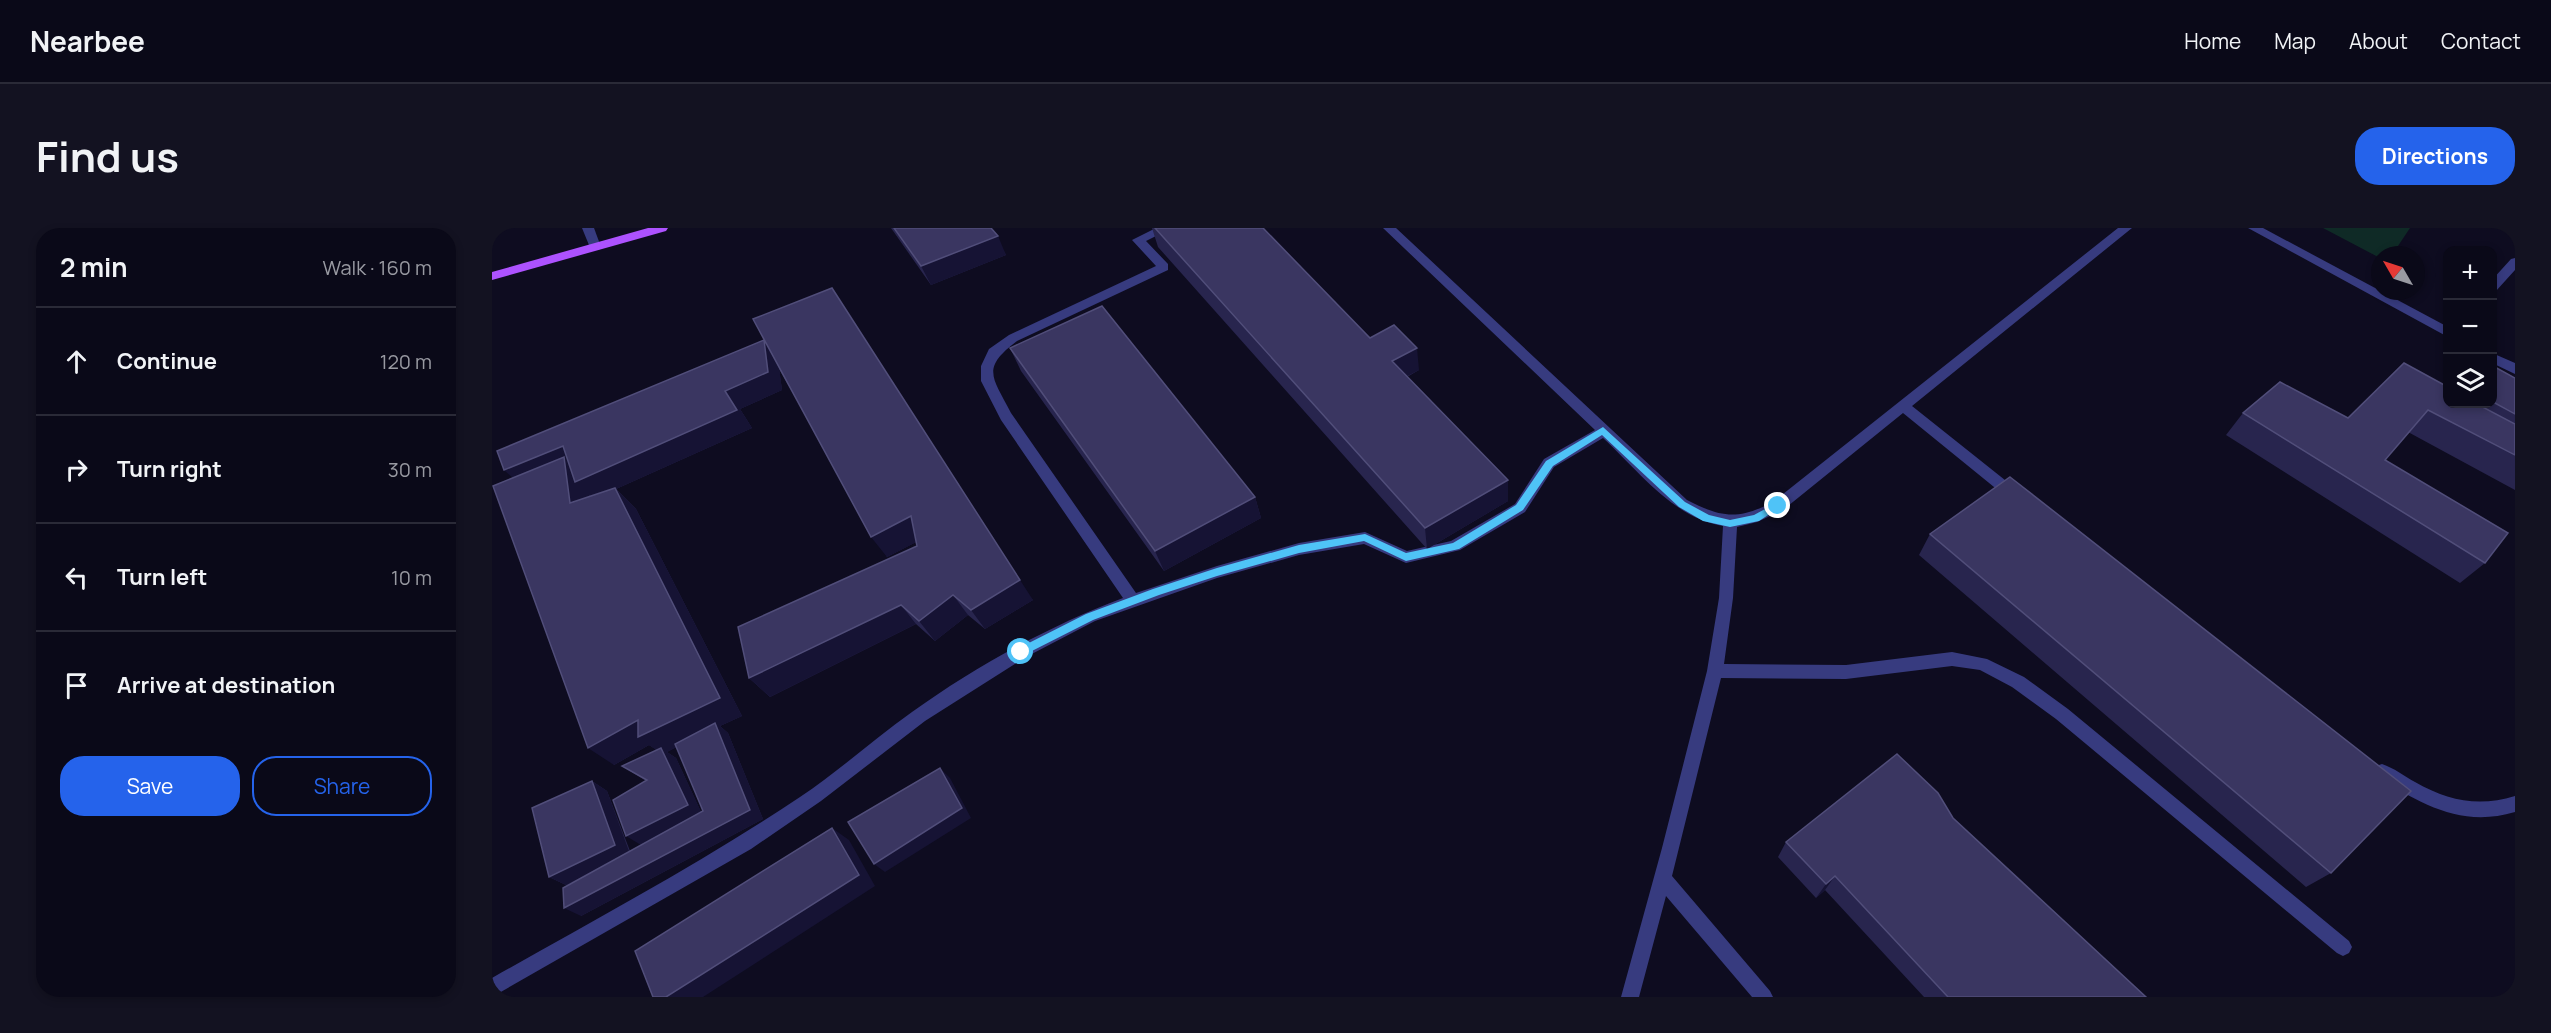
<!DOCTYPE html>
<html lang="en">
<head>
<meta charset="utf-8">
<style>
	:root { --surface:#0a0918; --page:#131221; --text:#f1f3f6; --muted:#999aa2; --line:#2a2a37; --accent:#2563eb }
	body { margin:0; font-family:Manrope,sans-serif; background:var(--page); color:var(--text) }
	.controls { position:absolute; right:18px; top:18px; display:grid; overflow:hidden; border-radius:12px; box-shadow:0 3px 9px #0003 }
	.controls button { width:54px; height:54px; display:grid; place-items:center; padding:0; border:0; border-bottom:2px solid var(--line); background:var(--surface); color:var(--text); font:30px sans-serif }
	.compass { position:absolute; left:1879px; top:18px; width:54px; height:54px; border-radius:50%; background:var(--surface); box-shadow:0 3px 9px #0003; rotate:309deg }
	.stop { position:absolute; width:18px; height:18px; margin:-14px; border:4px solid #4fc3f7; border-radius:50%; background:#fff }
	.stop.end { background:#4fc3f7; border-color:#fff; box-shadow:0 2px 6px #0008 }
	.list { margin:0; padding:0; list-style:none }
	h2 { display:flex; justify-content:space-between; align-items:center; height:78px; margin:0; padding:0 24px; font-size:26px }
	h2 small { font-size:20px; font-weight:400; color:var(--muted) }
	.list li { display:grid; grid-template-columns:39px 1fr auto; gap:18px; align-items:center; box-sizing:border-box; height:108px; padding:0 24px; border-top:2px solid var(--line) }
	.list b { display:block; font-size:22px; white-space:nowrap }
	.list em { font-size:20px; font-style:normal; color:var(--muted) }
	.actions { display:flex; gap:12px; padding:18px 24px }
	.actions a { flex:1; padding:14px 0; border:2px solid var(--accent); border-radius:24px; text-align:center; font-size:21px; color:var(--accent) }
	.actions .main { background:var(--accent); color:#fff }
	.icon { flex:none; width:33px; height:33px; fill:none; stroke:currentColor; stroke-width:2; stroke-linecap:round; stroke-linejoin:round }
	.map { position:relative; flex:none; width:2023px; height:769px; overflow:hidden; border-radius:24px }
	header { display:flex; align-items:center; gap:36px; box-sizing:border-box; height:84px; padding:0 30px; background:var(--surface); border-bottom:2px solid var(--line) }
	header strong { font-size:28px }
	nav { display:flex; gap:33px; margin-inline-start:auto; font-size:21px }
	.intro { display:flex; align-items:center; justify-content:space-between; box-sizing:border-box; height:144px; padding:0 36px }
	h1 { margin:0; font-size:42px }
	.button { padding:15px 27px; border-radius:24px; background:var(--accent); color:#fff; font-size:21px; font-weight:700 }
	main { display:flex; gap:36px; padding:0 36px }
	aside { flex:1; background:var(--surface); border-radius:24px; box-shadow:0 3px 9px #0003 }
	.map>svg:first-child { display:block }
	.green { fill:#0f2a26 }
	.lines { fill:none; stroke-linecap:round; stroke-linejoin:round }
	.service { fill:#373b7f; fill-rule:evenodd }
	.minor { fill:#373b7f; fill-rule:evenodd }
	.tertiary { fill:#373b7f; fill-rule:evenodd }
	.primary { fill:#ad52ff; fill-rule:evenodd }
	.wall { fill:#28254e; fill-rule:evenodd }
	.shaded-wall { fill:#161334 }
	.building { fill:#3a3661; stroke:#514e7a; stroke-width:1.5 }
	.route { fill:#4fc3f7 }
</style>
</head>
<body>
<header>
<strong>Nearbee</strong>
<nav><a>Home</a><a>Map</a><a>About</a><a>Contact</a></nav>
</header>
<div class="intro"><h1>Find us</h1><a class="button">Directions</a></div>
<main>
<aside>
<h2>2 min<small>Walk · 160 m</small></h2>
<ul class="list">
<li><svg class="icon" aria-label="ahead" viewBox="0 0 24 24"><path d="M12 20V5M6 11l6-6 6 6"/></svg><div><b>Continue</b></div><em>120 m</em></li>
<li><svg class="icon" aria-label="right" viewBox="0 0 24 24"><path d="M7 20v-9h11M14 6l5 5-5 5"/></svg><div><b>Turn right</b></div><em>30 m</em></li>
<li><svg class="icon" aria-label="left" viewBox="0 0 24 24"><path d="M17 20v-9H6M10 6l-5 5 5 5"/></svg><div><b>Turn left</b></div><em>10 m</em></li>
<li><svg class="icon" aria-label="arrive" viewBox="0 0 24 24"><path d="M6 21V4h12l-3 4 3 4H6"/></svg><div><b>Arrive at destination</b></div></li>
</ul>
<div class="actions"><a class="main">Save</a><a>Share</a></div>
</aside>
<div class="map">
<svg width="2023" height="769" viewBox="0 0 2023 769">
	<rect width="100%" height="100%" fill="#0e0c20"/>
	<!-- green -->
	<path class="green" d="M 1831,0 L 1918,0 L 1900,27 L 1888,27 L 1888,30 Z"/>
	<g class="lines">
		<!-- service -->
		<path class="service" d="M 664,0 L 680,0 L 654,13 L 676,36 L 676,42 L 525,113 C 488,141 501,149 519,185 L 644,365 L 725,338 L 807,315 L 873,304 L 915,323 L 959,313 L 1023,276 L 1052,231 L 1103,202 L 891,0 L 904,0 L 1195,272 C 1230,290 1246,292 1281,274 L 1626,0 L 1640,0 L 1420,178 L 1528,264 L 1530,268 L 1528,272 L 1518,272 L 1411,185 L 1291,282 L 1265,294 L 1245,299 L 1241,370 L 1232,436 L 1354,437 L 1460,424 L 1495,431 L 1532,449 L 1576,481 L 1857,713 L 1860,719 L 1857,725 L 1851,728 L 1845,725 L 1564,491 L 1520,459 L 1488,442 L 1460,438 L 1354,451 L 1229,450 L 1180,648 L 1278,763 L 1281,769 L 1260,769 L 1174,668 L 1147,769 L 1129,769 L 1170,620 L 1215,443 L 1227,370 L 1231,298 C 1181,290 1146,242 1111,210 L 1062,239 L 1033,284 L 968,322 L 914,335 L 872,316 L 807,327 L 725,350 L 603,393 L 534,429 L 433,493 L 329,573 L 259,621 L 0,769 L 0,750 C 104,691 209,635 308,569 C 347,543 382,511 420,484 C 484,438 557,398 631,370 L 509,192 L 489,153 L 489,138 L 497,121 L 517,107 L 664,38 L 640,12 Z
			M 1890,536 C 1902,540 1912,548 1923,554 C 1956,573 1987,579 2023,568 L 2023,584 C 1969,600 1929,576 1884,548 L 1882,543 L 1884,538 Z"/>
		<!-- minor -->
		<path class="minor" d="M 1756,0 L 1771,0 L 1956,99 L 1956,109 Z
			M 2023,30 L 2023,42 L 2004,63 L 2000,64 L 2000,52 L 2019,31 Z
			M 2000,125 L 2023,135 L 2023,146 L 2000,135 Z"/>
		<!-- tertiary -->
		<path class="tertiary" d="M 90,0 L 102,0 L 109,19 L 107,22 L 99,22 Z"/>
		<!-- primary -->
		<path class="primary" d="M 156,0 L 176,0 L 174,3 L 0,52 L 0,44 Z"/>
	</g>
	<!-- wall -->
	<path class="wall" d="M 399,0 L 499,0 L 514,27 L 439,57 Z
		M 660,0 L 771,0 L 878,110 L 927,142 L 915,149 L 1016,273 L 935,321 L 666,19 Z
		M 272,112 L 541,372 L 493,401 L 476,387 L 443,413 L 424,396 L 278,469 L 257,450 L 425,318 L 424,314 L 395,329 L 287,141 L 290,162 L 248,181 L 260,200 L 124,261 L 144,281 L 250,488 L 228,498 L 236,505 L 271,591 L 89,688 L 89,650 L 74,657 L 57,649 L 100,553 L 115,563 L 138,623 L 149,617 L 154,553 L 130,538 L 165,522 L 157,517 L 122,537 L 21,250 ZM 184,519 L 211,583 L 209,584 L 184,530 L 175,524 Z
		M 518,120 L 763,269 L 769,290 L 672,343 L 529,143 Z
		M 2001,138 L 2023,150 L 2023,262 L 1916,204 L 1893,232 L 1993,335 L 1968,355 L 1734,207 L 1751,185 L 1856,190 L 1954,158 L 1956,156 L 1956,176 L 2001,176 Z
		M 1438,306 L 1839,645 L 1814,659 L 1427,327 Z
		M 1461,590 L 1654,769 L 1432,769 L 1333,662 L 1324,670 L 1286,629 L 1294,614 Z"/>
	<!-- shaded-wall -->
	<path class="shaded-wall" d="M 506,8 L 514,27 L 439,57 L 429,38 Z
		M 272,112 L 286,131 L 290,162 L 248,181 L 260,200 L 124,261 L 144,281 L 250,488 L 228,498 L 236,505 L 271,591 L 89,688 L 72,680 L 258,582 L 225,500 L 175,524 L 184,530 L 210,586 L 149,617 L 134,608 L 170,526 L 157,517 L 122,537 L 96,520 L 102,272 L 97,267 L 101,296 L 32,260 L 12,242 L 71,218 L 233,163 Z
		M 925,120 L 927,142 L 902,155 L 900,133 Z
		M 1016,252 L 1016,273 L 935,321 L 933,300 Z
		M 763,269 L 769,290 L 672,343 L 663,323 Z
		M 419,288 L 434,309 L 395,329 L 379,309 Z
		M 528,352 L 541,372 L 493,401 L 479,382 Z
		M 461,367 L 476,387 L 443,413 L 427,393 Z
		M 409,377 L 424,396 L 278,469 L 257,450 Z
		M 448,540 L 458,550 L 479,590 L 393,644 L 382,636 Z
		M 100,553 L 115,563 L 138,626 L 74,657 L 57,649 Z
		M 340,600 L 357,612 L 383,658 L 211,769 L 174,769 Z
		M 1343,648 L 1333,662 L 1324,670 L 1334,656 Z"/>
	<!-- building -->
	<path class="building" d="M 402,0 L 499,0 L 506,8 L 429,38 Z
		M 663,0 L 771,0 L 878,110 L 902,97 L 925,120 L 900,133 L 1016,252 L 933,300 Z
		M 340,60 L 528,352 L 479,382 L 461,367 L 427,393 L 409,377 L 257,450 L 246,399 L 425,318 L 419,288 L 379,309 L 261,91 Z
		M 610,78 L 763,269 L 663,323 L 518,120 Z
		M 272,112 L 276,144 L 233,163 L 245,182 L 83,254 L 71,218 L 12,242 L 5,223 Z
		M 1912,135 L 1956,159 L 1956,176 L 1985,176 L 2023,196 L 2023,227 L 1936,182 L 1893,232 L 2016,305 L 1993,335 L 1751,185 L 1788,154 L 1856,190 Z
		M 2001,138 L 2023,150 L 2023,186 L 2001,174 Z
		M 72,229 L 78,275 L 123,260 L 228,470 L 146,509 L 146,492 L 96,520 L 1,258 Z
		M 1518,249 L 1919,563 L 1839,645 L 1438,306 Z
		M 223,495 L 258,582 L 72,680 L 71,660 L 211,583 L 183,516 Z
		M 169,520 L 196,577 L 134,608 L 121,572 L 155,552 L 130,538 Z
		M 1405,526 L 1446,565 L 1461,590 L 1654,769 L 1456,769 L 1343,648 L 1334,656 L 1294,614 Z
		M 448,540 L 470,580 L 382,636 L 356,594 Z
		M 100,553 L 123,617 L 57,649 L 40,580 Z
		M 340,600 L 367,647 L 174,769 L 161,769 L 143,723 Z"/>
	<!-- route -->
	<path class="route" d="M 1111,199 L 1193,274 L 1217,287 L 1238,292 L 1262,287 L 1286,274 L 1290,278 L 1267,293 L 1238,299 L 1211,293 L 1187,279 L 1110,207 L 1061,238 L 1031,282 L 967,321 L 914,333 L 872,313 L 807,325 L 725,348 L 667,367 L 601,392 L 532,427 L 529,428 L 524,424 L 525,421 L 594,386 L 661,361 L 725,340 L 807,317 L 873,306 L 914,325 L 961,315 L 1024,277 L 1054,233 Z"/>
</svg>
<div class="controls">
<button>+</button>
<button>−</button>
<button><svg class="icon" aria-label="layers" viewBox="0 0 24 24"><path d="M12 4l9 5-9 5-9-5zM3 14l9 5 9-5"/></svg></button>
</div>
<svg class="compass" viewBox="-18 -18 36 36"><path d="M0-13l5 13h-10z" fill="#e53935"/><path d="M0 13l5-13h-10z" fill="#999aa2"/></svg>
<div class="stop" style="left:529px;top:424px"></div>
<div class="stop end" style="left:1286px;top:278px"></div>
</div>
</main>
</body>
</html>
